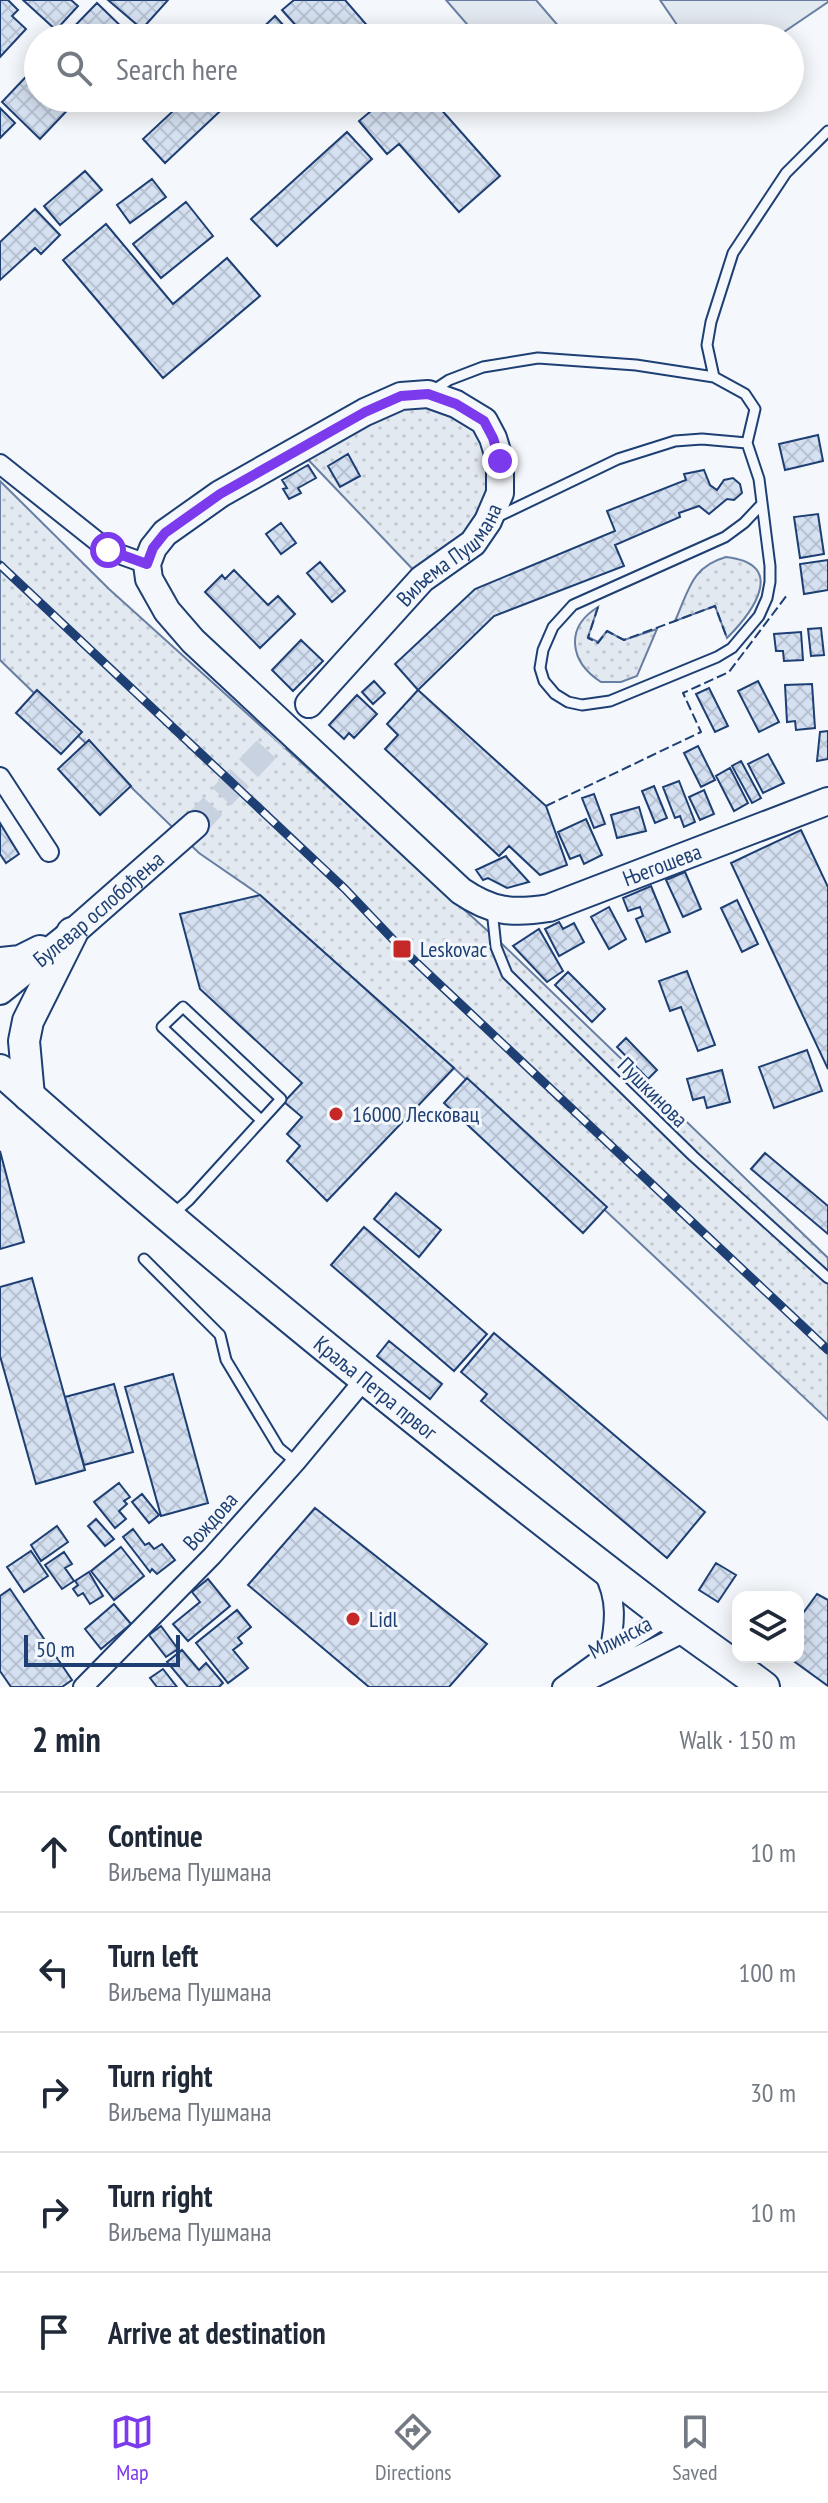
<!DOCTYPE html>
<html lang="en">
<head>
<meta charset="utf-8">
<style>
	:root { --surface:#fff; --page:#f6f6f7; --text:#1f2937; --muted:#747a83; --line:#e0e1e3; --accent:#7c3aed }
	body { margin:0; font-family:"PT Sans Narrow",sans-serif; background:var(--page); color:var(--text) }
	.controls { position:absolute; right:24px; bottom:24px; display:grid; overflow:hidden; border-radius:16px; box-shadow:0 4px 20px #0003 }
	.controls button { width:72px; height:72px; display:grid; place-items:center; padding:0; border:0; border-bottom:2px solid var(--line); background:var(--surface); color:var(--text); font:40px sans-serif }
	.scale { position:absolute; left:24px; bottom:20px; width:156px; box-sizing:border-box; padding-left:8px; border:4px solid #1d3f73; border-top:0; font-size:22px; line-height:28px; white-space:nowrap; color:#1d3f73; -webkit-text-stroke:6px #f4f7fb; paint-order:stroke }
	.stop { position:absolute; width:24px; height:24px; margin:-18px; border:6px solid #7c3aed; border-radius:50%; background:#fff }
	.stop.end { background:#7c3aed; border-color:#fff; box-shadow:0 2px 8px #0008 }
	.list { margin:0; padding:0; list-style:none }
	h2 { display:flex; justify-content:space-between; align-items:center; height:104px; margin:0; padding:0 32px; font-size:34px }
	h2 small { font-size:26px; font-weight:400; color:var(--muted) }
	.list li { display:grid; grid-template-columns:52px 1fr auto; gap:24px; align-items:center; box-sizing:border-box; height:120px; padding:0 32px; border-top:2px solid var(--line) }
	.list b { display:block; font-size:30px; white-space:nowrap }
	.list p { margin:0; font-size:26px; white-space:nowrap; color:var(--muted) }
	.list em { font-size:26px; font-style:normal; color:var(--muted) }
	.icon { flex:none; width:44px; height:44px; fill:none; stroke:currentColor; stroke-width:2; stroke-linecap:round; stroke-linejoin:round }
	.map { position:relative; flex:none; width:828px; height:1687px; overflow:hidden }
	.search { position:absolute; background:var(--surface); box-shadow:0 4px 20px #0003; left:24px; right:24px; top:24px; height:88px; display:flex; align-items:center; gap:20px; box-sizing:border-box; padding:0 28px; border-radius:44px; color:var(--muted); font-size:30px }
	.sheet { height:704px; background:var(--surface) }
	nav { display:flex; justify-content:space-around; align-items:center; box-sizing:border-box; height:112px; border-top:2px solid var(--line); background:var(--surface); font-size:22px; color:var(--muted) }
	nav a { display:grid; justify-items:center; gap:4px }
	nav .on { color:var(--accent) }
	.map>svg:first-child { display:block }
	.grass { fill:url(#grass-dots); stroke:#687fa3; stroke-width:2 }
	.park { fill:#e3e9f0; stroke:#687fa3; stroke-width:2 }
	.building { fill:url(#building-cross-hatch); stroke:#1d3f73; stroke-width:2 }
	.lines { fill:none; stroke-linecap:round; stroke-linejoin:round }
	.secondary-tunnel { stroke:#c9d2e0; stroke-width:26; stroke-dasharray:26 13; stroke-linecap:butt }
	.lane-casing { stroke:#1d3f73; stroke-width:13 }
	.street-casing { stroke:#1d3f73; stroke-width:22 }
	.secondary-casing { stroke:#1d3f73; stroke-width:30 }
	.primary-casing { stroke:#1d3f73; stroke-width:34 }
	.lane { stroke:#f4f7fb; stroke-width:9 }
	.street { stroke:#f4f7fb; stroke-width:18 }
	.secondary { stroke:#f4f7fb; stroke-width:26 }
	.primary { stroke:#f4f7fb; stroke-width:30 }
	.rail-casing { stroke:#1d3f73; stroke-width:9 }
	.rail { stroke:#f4f7fb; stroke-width:6; stroke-dasharray:18; stroke-linecap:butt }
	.fence { stroke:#1d3f73; stroke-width:2; stroke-dasharray:10 4; stroke-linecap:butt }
	.route { stroke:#7c3aed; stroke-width:10 }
	.poi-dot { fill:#c62828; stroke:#f4f7fb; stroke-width:3 }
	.labels { text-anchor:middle; stroke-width:6; stroke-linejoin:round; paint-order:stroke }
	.street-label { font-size:22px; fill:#1d3f73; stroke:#f4f7fb }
	.poi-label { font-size:22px; fill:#1d3f73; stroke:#f4f7fb; text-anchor:start }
</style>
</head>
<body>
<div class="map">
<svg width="828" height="1687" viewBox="0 0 828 1687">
	<defs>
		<pattern id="grass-dots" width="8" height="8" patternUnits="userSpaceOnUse" patternTransform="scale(2)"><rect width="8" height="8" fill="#e3e9f0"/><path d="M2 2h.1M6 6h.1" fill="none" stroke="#c2c9d1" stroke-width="1.8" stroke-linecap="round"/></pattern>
		<pattern id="building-cross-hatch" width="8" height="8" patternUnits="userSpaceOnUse" patternTransform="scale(2)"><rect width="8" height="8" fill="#d5e0f0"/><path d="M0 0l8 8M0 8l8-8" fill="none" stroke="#b6c1d1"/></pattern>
	</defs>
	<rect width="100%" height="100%" fill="#f4f7fb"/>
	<!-- grass -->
	<path class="grass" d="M 428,394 L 493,438 L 488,521 L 422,579 L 298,449 Z
		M 0,481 L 109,589 L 500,942 L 828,1258 L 828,1420 L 454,1068 L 260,895 L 199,853 L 0,660 Z
		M 726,557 C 788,564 753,612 727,638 L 715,606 L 675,621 C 689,590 691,567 726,557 Z
		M 598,607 L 588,637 L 598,642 L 607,631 L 624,640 L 657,629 L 637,676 L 621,682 L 601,682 C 570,662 564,628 598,607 Z"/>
	<!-- park -->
	<path class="park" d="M 446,0 L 536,0 L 567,36 L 564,38 L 479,38 Z
		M 660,0 L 828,0 L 828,2 L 775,38 L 686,38 Z"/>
	<!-- building -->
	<path class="building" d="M 0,0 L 8,0 L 18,10 L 12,16 L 26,29 L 0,57 Z
		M 23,0 L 71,0 L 78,6 L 56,30 Z
		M 108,0 L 168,0 L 142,29 Z
		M 294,0 L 345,0 L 378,38 L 307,38 L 282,10 Z
		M 97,3 L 133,38 L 63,38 Z
		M 275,16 L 295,38 L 252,38 Z
		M 38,64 L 38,98 L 79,98 L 40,139 L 2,102 Z
		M 187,98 L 234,98 L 165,163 L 143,139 Z
		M 359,98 L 431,98 L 500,176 L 459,212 L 399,144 L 387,154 L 359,121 L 371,111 Z
		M 0,108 L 15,123 L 0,138 Z
		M 347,132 L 372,159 L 277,246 L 251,219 Z
		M 85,171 L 102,190 L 60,225 L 44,206 Z
		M 152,179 L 166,197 L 130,223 L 117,205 Z
		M 186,202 L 213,236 L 161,278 L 133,244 Z
		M 35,209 L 60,235 L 41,254 L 35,248 L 0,280 L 0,242 Z
		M 106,224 L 173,304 L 227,258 L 260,296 L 163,378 L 63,260 Z
		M 818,435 L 823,461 L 785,470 L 779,444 Z
		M 348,454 L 360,476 L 340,487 L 328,466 Z
		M 308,465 L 316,478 L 298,488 L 301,493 L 289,499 L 283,489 L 287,488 L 282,480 Z
		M 704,470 L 710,485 L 717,490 L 724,480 L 733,478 L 740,484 L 742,493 L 734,500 L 727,499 L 709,514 L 699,506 L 679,513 L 680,517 L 615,545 L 624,566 L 494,616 L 418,690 L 395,664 L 475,589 L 615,531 L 607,511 L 686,480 L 684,474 Z
		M 818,514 L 824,554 L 800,558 L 794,517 Z
		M 281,523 L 296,543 L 281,554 L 266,534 Z
		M 828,560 L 828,590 L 804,594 L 800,564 Z
		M 320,562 L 345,591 L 332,602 L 307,573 Z
		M 234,570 L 268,605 L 278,596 L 295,614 L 260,648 L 205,592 L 222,575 L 225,579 Z
		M 821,628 L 824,655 L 811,656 L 808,629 Z
		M 801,632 L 803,660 L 784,661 L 783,651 L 776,651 L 774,634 Z
		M 301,640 L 323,661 L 293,691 L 272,670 Z
		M 374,681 L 385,693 L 373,704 L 362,692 Z
		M 758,681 L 779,722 L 759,732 L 738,691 Z
		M 812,684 L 815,728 L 796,730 L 795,721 L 787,722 L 785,685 Z
		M 709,688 L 728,726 L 715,732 L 696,694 Z
		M 37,690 L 82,732 L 61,754 L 16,713 Z
		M 418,690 L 546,806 L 567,865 L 540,875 L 509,846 L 499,856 L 385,749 L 398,735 L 387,724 Z
		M 357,695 L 377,714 L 354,738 L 349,733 L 344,739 L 329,725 Z
		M 828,731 L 828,759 L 817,761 L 820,732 Z
		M 89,740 L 131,786 L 100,815 L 58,769 Z
		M 698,746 L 715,780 L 701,787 L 684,753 Z
		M 768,754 L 784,783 L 763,793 L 748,764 Z
		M 741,761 L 761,798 L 752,803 L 732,766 Z
		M 730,768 L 748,803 L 734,811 L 716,776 Z
		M 679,781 L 695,822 L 684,827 L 680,816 L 675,818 L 663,787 Z
		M 654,786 L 667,818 L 655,823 L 642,791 Z
		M 704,790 L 714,814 L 700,820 L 689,797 Z
		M 594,794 L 605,824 L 594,828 L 582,798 Z
		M 639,807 L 646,831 L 617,838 L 611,815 Z
		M 586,819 L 602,855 L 584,864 L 580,855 L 570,859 L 558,832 Z
		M 0,823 L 19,854 L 6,863 L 0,854 Z
		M 801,830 L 828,887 L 828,1069 L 731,863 Z
		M 506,856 L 508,859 L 529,882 L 507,888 L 488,878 L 483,880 L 476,870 Z
		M 685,872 L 701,909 L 683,917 L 666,880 Z
		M 651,886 L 670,932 L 646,942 L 636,919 L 643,916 L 640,907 L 628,911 L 623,898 Z
		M 260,895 L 454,1068 L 327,1201 L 287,1161 L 300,1146 L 287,1134 L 302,1117 L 284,1102 L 302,1083 L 200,989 L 180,914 Z
		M 737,900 L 758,944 L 742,952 L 721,908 Z
		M 609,907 L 626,939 L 609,949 L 591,917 Z
		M 559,922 L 563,929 L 574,923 L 584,942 L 559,956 L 545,929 Z
		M 539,929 L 563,971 L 547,982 L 513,946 Z
		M 687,971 L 715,1045 L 698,1051 L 681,1007 L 670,1011 L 659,981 Z
		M 568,972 L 605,1009 L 592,1022 L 555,985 Z
		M 626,1038 L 657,1070 L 648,1079 L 617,1047 Z
		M 807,1050 L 822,1091 L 774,1108 L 759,1067 Z
		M 722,1070 L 730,1102 L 707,1108 L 704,1097 L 693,1100 L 687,1079 Z
		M 467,1078 L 607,1207 L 583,1233 L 444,1103 Z
		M 0,1151 L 24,1242 L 0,1249 Z
		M 765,1153 L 828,1206 L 828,1234 L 751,1169 Z
		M 396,1193 L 441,1230 L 419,1257 L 374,1219 Z
		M 364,1227 L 487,1334 L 454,1371 L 331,1265 Z
		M 32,1278 L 85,1470 L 36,1484 L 0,1356 L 0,1287 Z
		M 494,1333 L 705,1512 L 667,1558 L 481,1401 L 487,1394 L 461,1372 Z
		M 389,1341 L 442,1384 L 430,1399 L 377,1356 Z
		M 173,1374 L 208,1503 L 161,1516 L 125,1387 Z
		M 114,1384 L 133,1452 L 84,1465 L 65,1397 Z
		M 119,1483 L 130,1497 L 124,1501 L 127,1504 L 119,1511 L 126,1519 L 115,1528 L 94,1502 Z
		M 142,1494 L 159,1515 L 149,1523 L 132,1502 Z
		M 315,1508 L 487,1644 L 449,1687 L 369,1687 L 248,1585 Z
		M 96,1519 L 114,1539 L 105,1546 L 88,1526 Z
		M 57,1526 L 68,1542 L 41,1561 L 31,1545 Z
		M 133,1529 L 145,1545 L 149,1543 L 154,1549 L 162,1544 L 175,1560 L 157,1574 L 152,1569 L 150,1572 L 123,1537 Z
		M 121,1547 L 144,1576 L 114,1600 L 91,1571 Z
		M 31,1551 L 48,1576 L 24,1592 L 7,1567 Z
		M 64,1552 L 72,1564 L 65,1568 L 74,1581 L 62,1589 L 45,1565 Z
		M 716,1563 L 736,1575 L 718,1602 L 699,1590 Z
		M 89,1572 L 103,1596 L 90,1604 L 83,1593 L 78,1596 L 73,1589 L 78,1585 L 75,1581 Z
		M 208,1579 L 230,1606 L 188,1641 L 173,1624 L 200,1602 L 192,1592 Z
		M 10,1589 L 72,1680 L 62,1687 L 11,1687 L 0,1671 L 0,1596 Z
		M 817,1594 L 828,1600 L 828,1686 L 788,1657 L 798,1657 L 798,1620 Z
		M 114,1604 L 131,1624 L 101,1649 L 85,1629 Z
		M 237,1610 L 251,1627 L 238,1638 L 242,1643 L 233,1650 L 248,1668 L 228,1683 L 196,1643 Z
		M 161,1626 L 178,1649 L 166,1657 L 149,1635 Z
		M 182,1650 L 199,1670 L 206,1663 L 223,1683 L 219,1687 L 188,1687 L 167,1662 Z
		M 163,1669 L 177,1687 L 157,1687 L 150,1678 Z"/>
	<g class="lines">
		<!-- secondary-tunnel -->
		<path class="secondary-tunnel" d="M 195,825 L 309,704"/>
		<defs>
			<path id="lane" d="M 714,377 L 707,345 L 711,322 L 733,253 L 786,173 L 828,131
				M 434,390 L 449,380 L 483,367 L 538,358 L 636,365 L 714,377 L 745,394 L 755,409 L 747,443 L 759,479 L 770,566 L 770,582 L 767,598 L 759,616 L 732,648 L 717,657 L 610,701 L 582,705 L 568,702 L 555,694 L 544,681 L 540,668 L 543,650 L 553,627 L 573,605 L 725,537 L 744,523 L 761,505
				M 495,518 L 618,459 L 675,441 L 702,439 L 747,443
				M 492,910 L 496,947 L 507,974 L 693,1156 L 828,1278
				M 173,1214 L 189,1200 L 281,1099 L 183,1007 L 162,1027 L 261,1120
				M 144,1259 L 220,1335 L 226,1360 L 279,1448 L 296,1462"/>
			<path id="street" d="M 0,464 L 108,550 L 147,564
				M 0,777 L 49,852
				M 603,1572 C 618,1599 615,1624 609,1653
				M 578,1686 L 687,1631
				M 83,1687 L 212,1556 L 296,1462 L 364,1380
				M 562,1687 L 609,1653 L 667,1616"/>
			<g id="secondary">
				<path id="s1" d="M 309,704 L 422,579 L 473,543 L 488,521 L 500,493 L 500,461 L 493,438 L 484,421 L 456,404 L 428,394 L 401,396 L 365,412 L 220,494 L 165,533 L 153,548 L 147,564 L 149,579 L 167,611 L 193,641 L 461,891 C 492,912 512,914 549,908 L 828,801"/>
				<path d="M 0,961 L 20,959 L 40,949"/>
				<path id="s2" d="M 0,991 L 72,933 L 195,825"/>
			</g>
			<g id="primary">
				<path id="s3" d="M 0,1070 C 214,1261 438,1441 666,1616 C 698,1640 732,1663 764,1687"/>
				<path d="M 29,1096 L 24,1041 L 28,1021 L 72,933"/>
			</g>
		</defs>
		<!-- lane casing -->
		<use href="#lane" class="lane-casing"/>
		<!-- street casing -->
		<use href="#street" class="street-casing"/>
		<!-- secondary casing -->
		<use href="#secondary" class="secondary-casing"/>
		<!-- primary casing -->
		<use href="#primary" class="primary-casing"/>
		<!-- lane -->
		<use href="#lane" class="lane"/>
		<!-- street -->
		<use href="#street" class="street"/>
		<!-- secondary -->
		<use href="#secondary" class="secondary"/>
		<!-- primary -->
		<use href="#primary" class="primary"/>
		<defs>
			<path id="rail" d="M 0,565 L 345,889 L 402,949 L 828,1350"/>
		</defs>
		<!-- rail casing -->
		<use href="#rail" class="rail-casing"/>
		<!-- rail -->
		<use href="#rail" class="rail"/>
		<!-- fence -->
		<path class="fence" d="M 598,607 L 588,638 L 598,643 L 607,631 L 624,640 L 715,606 L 727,638
			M 546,806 L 701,732 L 683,693 L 729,672 L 787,595"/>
	</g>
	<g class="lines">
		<!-- route -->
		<path class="route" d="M 108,550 L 147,564 L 153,548 L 165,533 L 220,494 L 365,412 L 401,396 L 428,394 L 456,404 L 484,421 L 493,438 L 500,461"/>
	</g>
	<!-- markers -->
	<g class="poi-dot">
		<rect x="392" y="939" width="20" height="20" rx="4"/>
		<circle cx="336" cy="1114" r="8"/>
		<circle cx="353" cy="1619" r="8"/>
	</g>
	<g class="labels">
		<!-- street labels -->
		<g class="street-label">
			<text dy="8" stroke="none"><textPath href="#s1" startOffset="206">Виљема Пушмана</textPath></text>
			<text dy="8" stroke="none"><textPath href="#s1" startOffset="1434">Његошева</textPath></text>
			<text dy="8" stroke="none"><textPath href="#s2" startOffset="128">Булевар ослобођења</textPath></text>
			<text transform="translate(653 1092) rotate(45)" y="8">Пушкинова</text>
			<text dy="8" stroke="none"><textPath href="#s3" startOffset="492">Краља Петра првог</textPath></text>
			<text transform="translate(210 1521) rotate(-48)" y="8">Вождова</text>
			<text transform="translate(620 1637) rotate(-27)" y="8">Млинска</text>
		</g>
		<!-- poi labels -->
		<g class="poi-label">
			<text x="420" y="957">Leskovac</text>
			<text x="352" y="1122">16000 Лесковац</text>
			<text x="369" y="1627">Lidl</text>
		</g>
	</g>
</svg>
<div class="controls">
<button><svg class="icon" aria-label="layers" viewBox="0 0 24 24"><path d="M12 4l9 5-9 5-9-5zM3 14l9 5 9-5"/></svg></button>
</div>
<div class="scale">50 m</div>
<div class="stop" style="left:108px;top:550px"></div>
<div class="stop end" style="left:500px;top:461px"></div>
<div class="search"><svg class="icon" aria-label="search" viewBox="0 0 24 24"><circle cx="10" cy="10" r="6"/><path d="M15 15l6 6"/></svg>Search here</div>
</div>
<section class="sheet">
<h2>2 min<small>Walk · 150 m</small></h2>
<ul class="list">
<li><svg class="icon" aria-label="ahead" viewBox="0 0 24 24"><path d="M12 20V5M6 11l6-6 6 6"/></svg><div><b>Continue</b><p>Виљема Пушмана</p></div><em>10 m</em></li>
<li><svg class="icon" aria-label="left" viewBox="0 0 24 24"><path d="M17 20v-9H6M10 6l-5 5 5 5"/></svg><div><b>Turn left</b><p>Виљема Пушмана</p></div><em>100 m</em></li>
<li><svg class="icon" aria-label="right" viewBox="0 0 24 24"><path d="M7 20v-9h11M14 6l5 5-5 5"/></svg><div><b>Turn right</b><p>Виљема Пушмана</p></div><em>30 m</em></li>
<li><svg class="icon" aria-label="right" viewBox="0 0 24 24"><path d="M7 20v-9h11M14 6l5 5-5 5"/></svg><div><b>Turn right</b><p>Виљема Пушмана</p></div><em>10 m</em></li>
<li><svg class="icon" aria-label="arrive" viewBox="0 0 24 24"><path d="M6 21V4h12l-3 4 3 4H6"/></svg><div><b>Arrive at destination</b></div></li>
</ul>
</section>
<nav>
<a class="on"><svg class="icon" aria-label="map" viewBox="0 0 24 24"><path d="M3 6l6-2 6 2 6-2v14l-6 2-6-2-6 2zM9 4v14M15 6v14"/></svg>Map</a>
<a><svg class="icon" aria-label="directions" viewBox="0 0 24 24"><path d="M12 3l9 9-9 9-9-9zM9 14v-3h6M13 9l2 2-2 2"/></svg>Directions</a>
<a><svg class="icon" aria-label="saved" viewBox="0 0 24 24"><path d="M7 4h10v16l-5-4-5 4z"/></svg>Saved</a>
</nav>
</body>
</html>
